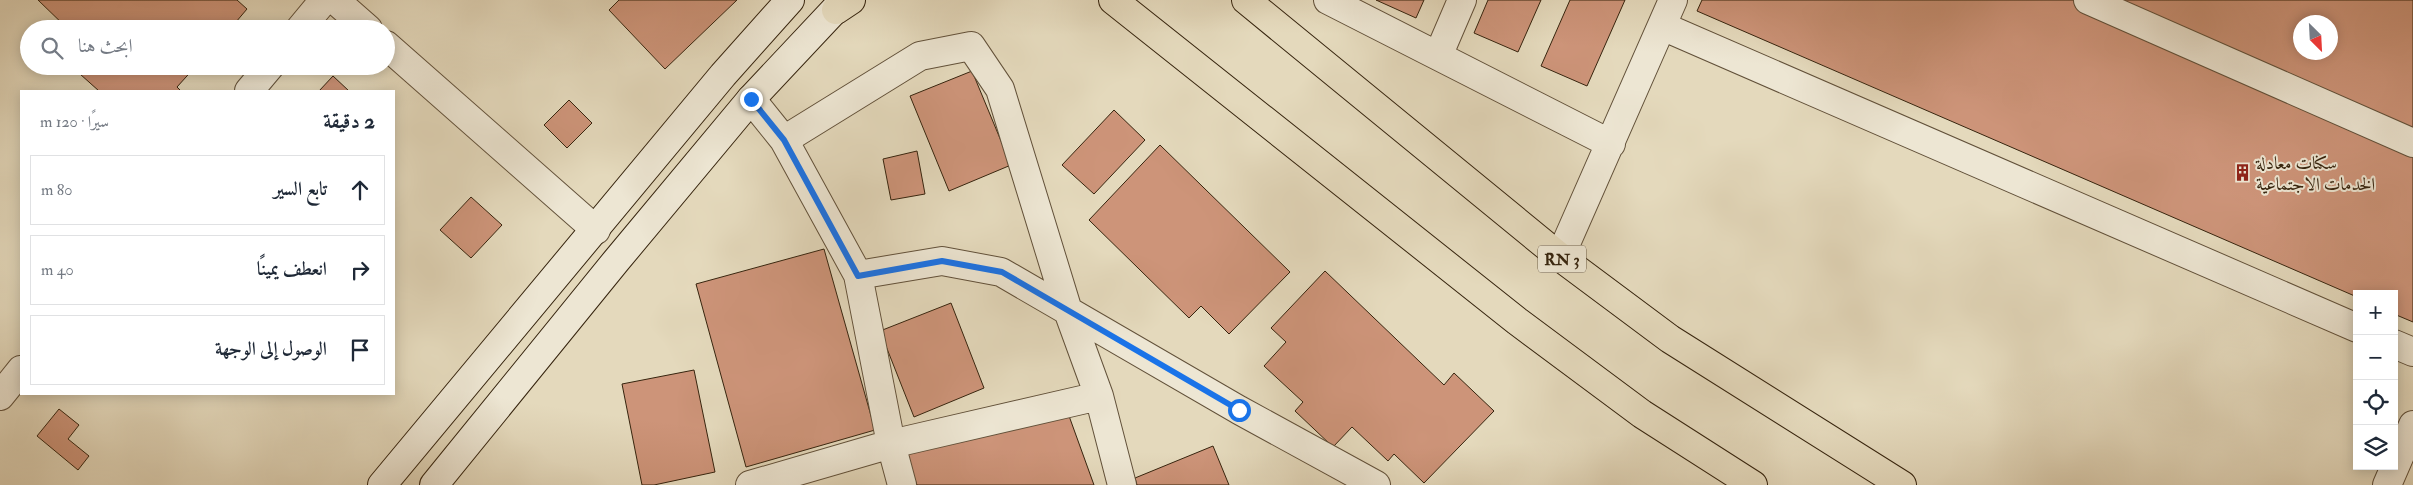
<!DOCTYPE html>
<html lang="ar">
<head>
<meta charset="utf-8">
<style>
	:root { --surface:#fff; --page:#f2f2f3; --text:#1f2937; --muted:#747a83; --line:#e0e1e3 }
	body { margin:0; font-family:"IM FELL Double Pica",Amiri,serif; background:var(--page); color:var(--text); direction:rtl }
	.controls { position:absolute; right:15px; bottom:15px; display:grid; overflow:hidden; border-radius:0px; box-shadow:0 2px 12px #0003 }
	.controls button { width:45px; height:45px; display:grid; place-items:center; padding:0; border:0; border-bottom:1px solid var(--line); background:var(--surface); color:var(--text); font:25px sans-serif }
	.compass { position:absolute; left:2293px; top:15px; width:45px; height:45px; border-radius:50%; background:var(--surface); box-shadow:0 2px 12px #0003; rotate:156deg }
	.stop { position:absolute; width:15px; height:15px; margin:-11px; border:4px solid #1a73e8; border-radius:50%; background:#fff }
	.stop.end { background:#1a73e8; border-color:#fff; box-shadow:0 1px 5px #0008 }
	.list { margin:0; padding:0; list-style:none }
	h2 { display:flex; justify-content:space-between; align-items:center; height:65px; margin:0; padding:0 20px; font-size:21px }
	h2 small { font-size:16px; font-weight:400; color:var(--muted) }
	.list li { display:grid; grid-template-columns:32px 1fr auto; gap:15px; align-items:center; box-sizing:border-box; height:70px; margin:0 10px 10px; padding:0 10px; border:1px solid var(--line); border-radius:0px }
	.list b { display:block; font-size:19px; white-space:nowrap }
	.list em { font-size:16px; font-style:normal; color:var(--muted) }
	.icon { flex:none; width:28px; height:28px; fill:none; stroke:currentColor; stroke-width:2; stroke-linecap:round; stroke-linejoin:round }
	.map { position:relative; flex:none; width:2413px; height:485px; overflow:hidden; direction:ltr }
	.search { position:absolute; background:var(--surface); box-shadow:0 2px 12px #0003; left:20px; top:20px; width:375px; height:55px; display:flex; align-items:center; gap:12px; box-sizing:border-box; padding:0 18px; border-radius:28px; color:var(--muted); font-size:19px }
	.panel { position:absolute; background:var(--surface); box-shadow:0 2px 12px #0003; left:20px; top:90px; width:375px; height:305px; border-radius:0px; direction:rtl }
	.map>svg:first-child { display:block }
	.building { fill:#cd9479; stroke:#36240e; fill-rule:evenodd }
	.lines { fill:none; stroke-linecap:round; stroke-linejoin:round }
	.street-casing { stroke:#62513a; stroke-width:30 }
	.secondary-casing { stroke:#36240e; stroke-width:30 }
	.primary-casing { stroke:#36240e; stroke-width:30 }
	.street { stroke:#ede6d3; stroke-width:28 }
	.secondary { stroke:#ede6d3; stroke-width:28 }
	.primary { stroke:#e4d9bc; stroke-width:28 }
	.route { stroke:#1a73e8; stroke-width:6 }
	.labels { text-anchor:middle; stroke-width:4; stroke-linejoin:round; paint-order:stroke }
	.shield { fill:#ede6d3; stroke:#6d5e49; stroke-width:1 }
	.shield-label { font-size:16px; font-weight:bold; fill:#36240e }
	.poi-label { font-size:18px; fill:#36240e; stroke:#ede6d3; text-anchor:start }
</style>
</head>
<body>
<div class="map">
<svg width="2413" height="485" viewBox="0 0 2413 485">
	<rect width="100%" height="100%" fill="#e4d9bc"/>
	<filter id="stains"><feTurbulence type="fractalNoise" baseFrequency=".004" numOctaves="4"/><feColorMatrix values="0 0 0 0 .2 0 0 0 0 .09 0 0 0 0 .02 0 0 0 .5 -.17"/></filter>
	<radialGradient id="worn" r=".72"><stop offset=".6" stop-color="#630" stop-opacity="0"/><stop offset="1" stop-color="#630" stop-opacity=".3"/></radialGradient>
	<!-- building -->
	<path class="building" d="M 38,0 L 237,0 L 247,9 L 230,29 L 68,29 Z
		M 619,0 L 737,0 L 665,69 L 609,10 Z
		M 1376,0 L 1424,0 L 1416,18 Z
		M 1488,0 L 1541,0 L 1518,52 L 1474,33 Z
		M 1570,0 L 1625,0 L 1587,86 L 1541,66 Z
		M 1702,0 L 2413,0 L 2413,322 L 2394,314 L 2394,294 L 2357,294 L 2357,297 L 1697,11 ZM 2300,22 L 2330,22 L 2330,52 L 2300,52 Z
		M 71,66 L 196,66 L 177,87 L 181,91 L 99,91 Z
		M 972,71 L 1011,165 L 949,191 L 910,96 Z
		M 333,76 L 349,91 L 319,91 Z
		M 569,100 L 592,123 L 567,148 L 544,125 Z
		M 1114,110 L 1145,140 L 1094,194 L 1062,165 Z
		M 1160,145 L 1290,272 L 1229,334 L 1201,306 L 1189,318 L 1089,220 Z
		M 917,151 L 925,194 L 891,200 L 883,159 Z
		M 471,197 L 502,225 L 471,258 L 440,230 Z
		M 824,249 L 875,430 L 746,467 L 696,284 Z
		M 1325,271 L 1444,385 L 1454,373 L 1494,411 L 1424,483 L 1394,454 L 1388,461 L 1352,427 L 1333,447 L 1295,411 L 1303,402 L 1264,366 L 1286,342 L 1271,328 Z
		M 951,303 L 984,388 L 914,417 L 880,331 Z
		M 694,370 L 715,472 L 654,485 L 642,485 L 622,384 Z
		M 1060,391 L 1094,485 L 917,485 L 903,447 Z
		M 59,409 L 79,425 L 68,439 L 89,456 L 78,470 L 37,436 Z
		M 1213,446 L 1229,485 L 1137,485 L 1135,478 Z"/>
	<g class="lines">
		<defs>
			<path id="street" d="M 335,0 L 368,29
				M 1328,0 L 1611,144
				M 2088,0 L 2413,143
				M 1662,26 L 2357,328
				M 300,29 L 324,0
				M 386,45 L 596,230
				M 1438,56 L 1462,0
				M 249,91 L 270,66
				M 751,99 L 784,140 L 920,56 L 971,46 L 1000,89 L 1068,311 L 1099,396 L 1122,485
				M 784,140 L 858,275 L 891,444 L 902,485
				M 1560,257 L 1673,0
				M 858,275 L 942,261 L 1001,272 L 1239,410 L 1376,485
				M 2394,344 L 2413,352
				M 0,396 L 21,370
				M 750,485 L 891,444 L 1099,396
				M 2387,485 L 2413,425"/>
			<path id="secondary" d="M 382,485 L 723,75 L 790,0
				M 434,485 L 616,261 L 751,99 L 844,0"/>
			<path id="primary" d="M 1113,0 L 1517,321 L 1642,414 L 1753,485
				M 1246,0 L 1560,257 L 1670,339 L 1902,485
				M 836,10 L 851,0"/>
		</defs>
		<!-- street casing -->
		<use href="#street" class="street-casing"/>
		<!-- secondary casing -->
		<use href="#secondary" class="secondary-casing"/>
		<!-- primary casing -->
		<use href="#primary" class="primary-casing"/>
		<!-- street -->
		<use href="#street" class="street"/>
		<!-- secondary -->
		<use href="#secondary" class="secondary"/>
		<!-- primary -->
		<use href="#primary" class="primary"/>
	</g>
	<g class="lines">
		<!-- route -->
		<path class="route" d="M 751,99 L 784,140 L 858,276 L 942,261 L 1002,272 L 1239,410"/>
	</g>
	<!-- icons -->
	<defs>
		<symbol id="building-bare" viewBox="-9 -9 18 18"><path d="M-4-6H4V6H1V3H-1V6H-4ZM-2.5-4.3h1.7v1.8h-1.7ZM.8-4.3h1.7v1.8H.8ZM-2.5-1h1.7V.8h-1.7ZM.8-1h1.7V.8H.8Z" fill="#8f2418" stroke="#ede6d3" stroke-width="2.5" paint-order="stroke"/></symbol>
	</defs>
	<g fill-rule="evenodd">
		<use href="#building-bare" x="2230" y="160" width="25" height="25"/>
	</g>
	<g class="labels">
		<!-- shield labels -->
		<rect class="shield" x="1538" y="245.5" width="48" height="27" rx="4"/>
		<g class="shield-label">
			<text x="1562" y="265">RN 3</text>
		</g>
		<!-- poi labels -->
		<g class="poi-label">
			<text x="2256" y="169">سكنات معادلة<tspan x="2256" dy="21">الخدمات الاجتماعية</tspan></text>
		</g>
	</g>
	<rect width="100%" height="100%" filter="url(#stains)"/>
	<rect width="100%" height="100%" fill="url(#worn)"/>
</svg>
<div class="controls">
<button>+</button>
<button>−</button>
<button><svg class="icon" aria-label="locate" viewBox="0 0 24 24"><circle cx="12" cy="12" r="6"/><path d="M12 2v4M12 18v4M2 12h4M18 12h4"/></svg></button>
<button><svg class="icon" aria-label="layers" viewBox="0 0 24 24"><path d="M12 4l9 5-9 5-9-5zM3 14l9 5 9-5"/></svg></button>
</div>
<svg class="compass" viewBox="-18 -18 36 36"><path d="M0-13l5 13h-10z" fill="#e53935"/><path d="M0 13l5-13h-10z" fill="#747a83"/></svg>
<div class="stop" style="left:1239px;top:410px"></div>
<div class="stop end" style="left:751px;top:99px"></div>
<div class="search"><svg class="icon" aria-label="search" viewBox="0 0 24 24"><circle cx="10" cy="10" r="6"/><path d="M15 15l6 6"/></svg>ابحث هنا</div>
<section class="panel">
<h2>2 دقيقة<small>سيرًا · 120 m</small></h2>
<ul class="list">
<li><svg class="icon" aria-label="ahead" viewBox="0 0 24 24"><path d="M12 20V5M6 11l6-6 6 6"/></svg><div><b>تابع السير</b></div><em>80 m</em></li>
<li><svg class="icon" aria-label="right" viewBox="0 0 24 24"><path d="M7 20v-9h11M14 6l5 5-5 5"/></svg><div><b>انعطف يمينًا</b></div><em>40 m</em></li>
<li><svg class="icon" aria-label="arrive" viewBox="0 0 24 24"><path d="M6 21V4h12l-3 4 3 4H6"/></svg><div><b>الوصول إلى الوجهة</b></div></li>
</ul>
</section>
</div>
</body>
</html>
